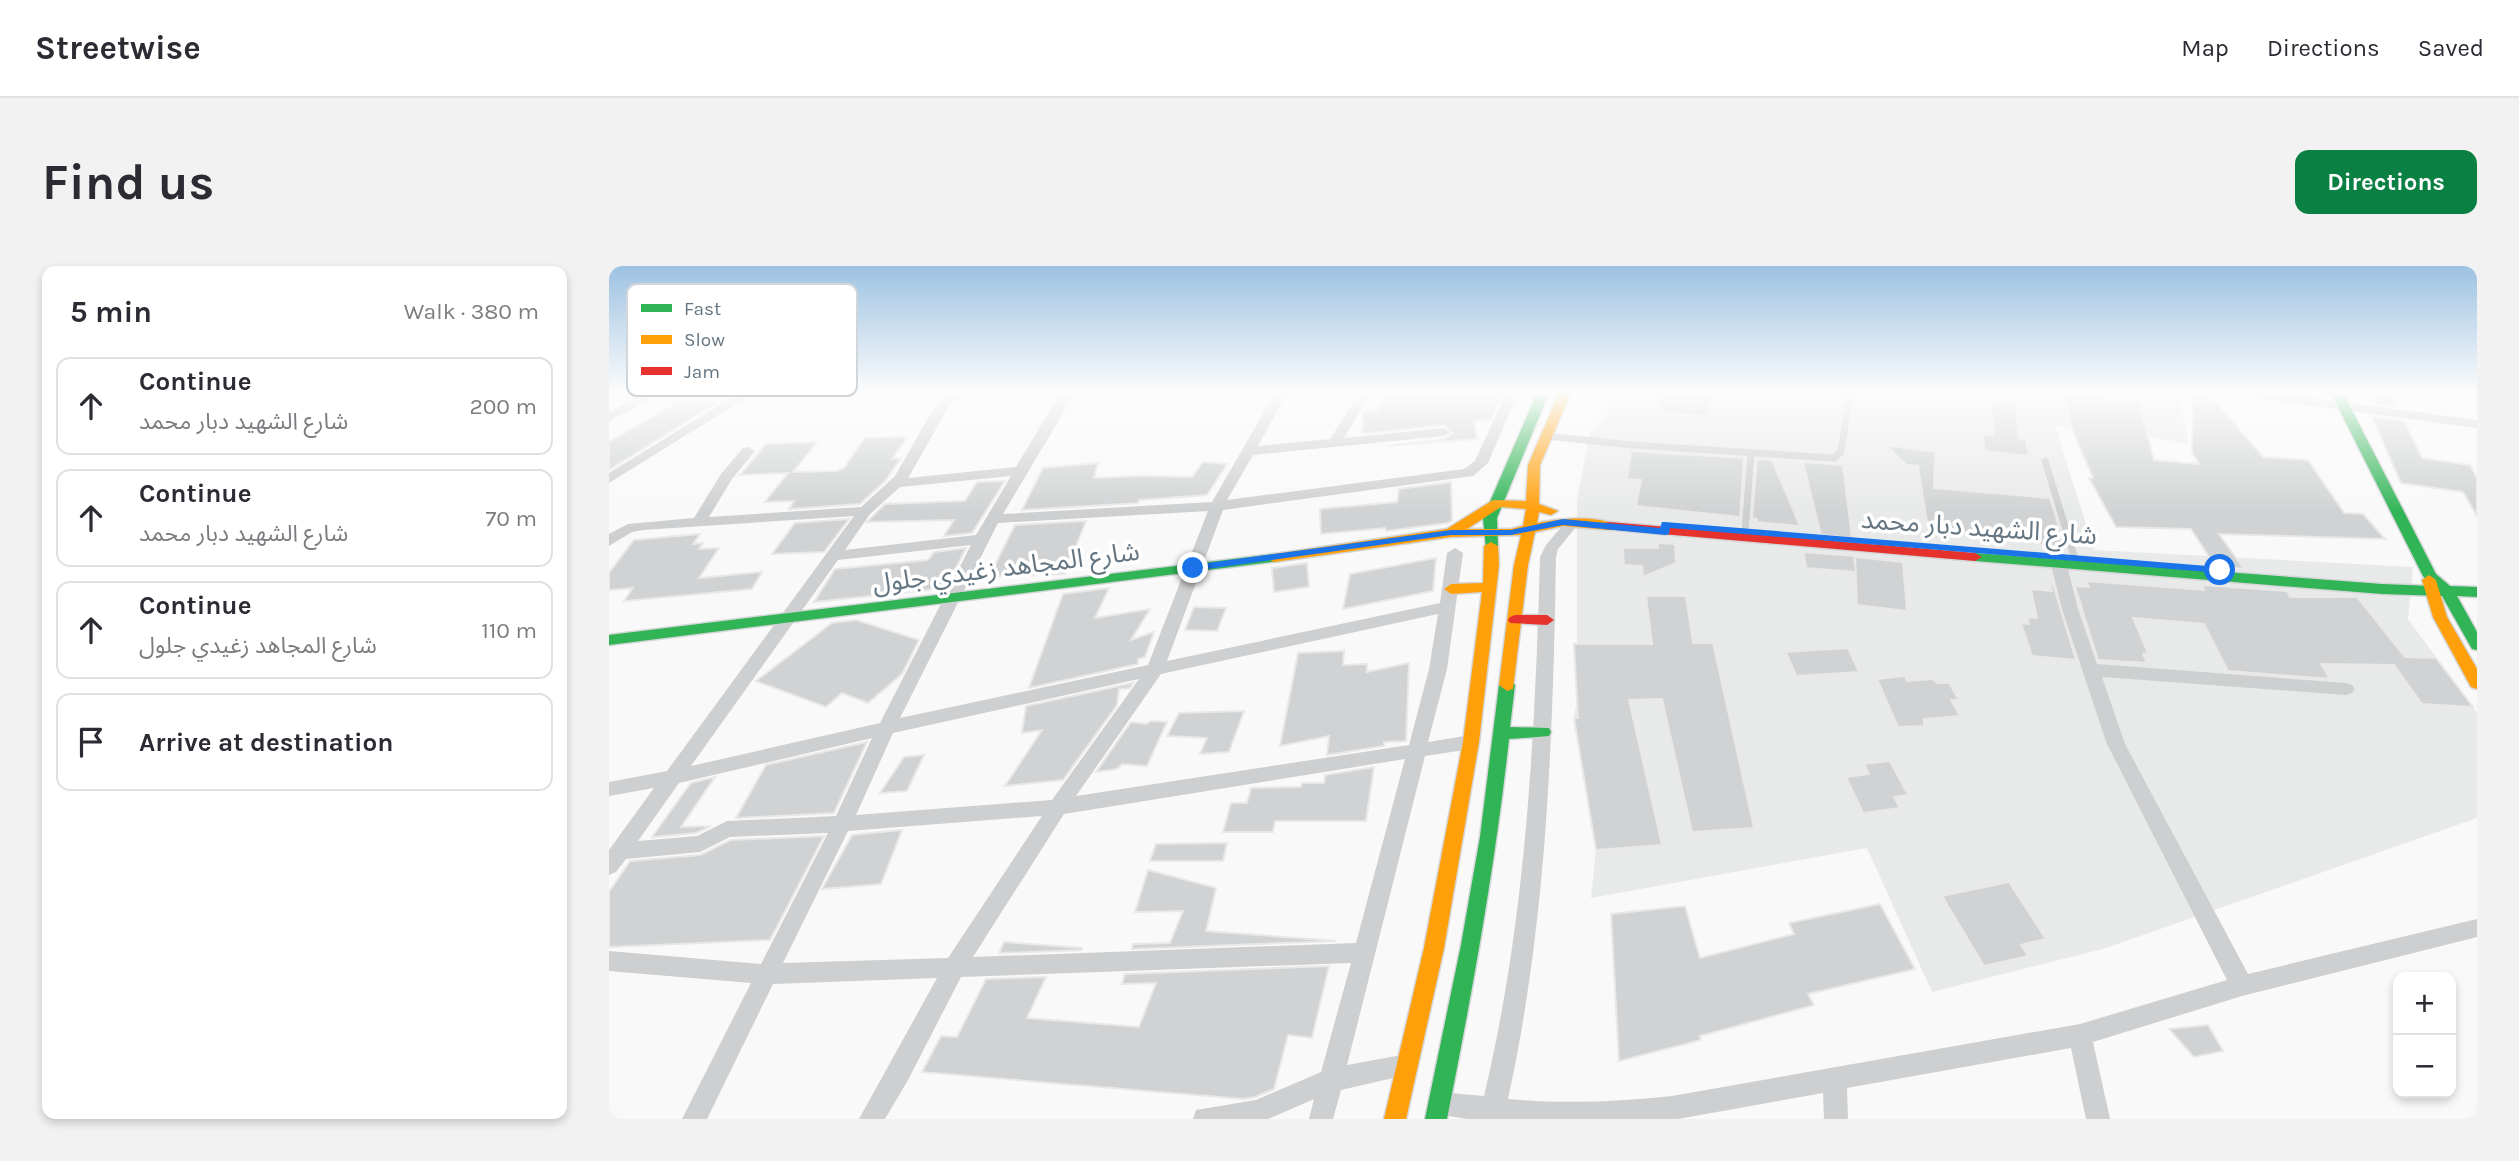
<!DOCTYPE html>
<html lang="en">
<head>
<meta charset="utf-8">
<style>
	:root { --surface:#fff; --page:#f2f2f3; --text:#2b2b33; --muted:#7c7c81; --line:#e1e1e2; --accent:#0b8043 }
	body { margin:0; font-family:Karla,"Noto Sans Arabic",sans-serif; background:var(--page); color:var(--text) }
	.controls { position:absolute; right:21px; bottom:21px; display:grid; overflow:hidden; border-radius:14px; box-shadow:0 4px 10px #0003 }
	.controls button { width:63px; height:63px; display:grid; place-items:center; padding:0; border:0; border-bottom:2px solid var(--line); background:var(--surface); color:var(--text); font:35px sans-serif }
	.stop { position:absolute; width:21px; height:21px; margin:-16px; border:5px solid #1a73e8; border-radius:50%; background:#fff }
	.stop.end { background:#1a73e8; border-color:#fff; box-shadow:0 2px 7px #0008 }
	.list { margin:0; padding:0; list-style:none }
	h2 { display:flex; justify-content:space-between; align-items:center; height:91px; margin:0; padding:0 28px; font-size:30px }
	h2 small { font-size:23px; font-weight:400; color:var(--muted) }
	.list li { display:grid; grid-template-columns:46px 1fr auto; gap:21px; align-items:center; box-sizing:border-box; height:98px; margin:0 14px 14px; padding:0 14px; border:2px solid var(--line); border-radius:14px }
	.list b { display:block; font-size:26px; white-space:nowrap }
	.list p { margin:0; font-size:23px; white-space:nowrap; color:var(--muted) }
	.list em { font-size:23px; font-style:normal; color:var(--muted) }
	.icon { flex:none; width:38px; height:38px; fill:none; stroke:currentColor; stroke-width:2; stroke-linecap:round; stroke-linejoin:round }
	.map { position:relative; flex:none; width:1868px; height:853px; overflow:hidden; border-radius:14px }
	header { display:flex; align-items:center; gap:42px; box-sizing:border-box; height:98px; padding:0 35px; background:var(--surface); border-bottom:2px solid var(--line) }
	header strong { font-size:33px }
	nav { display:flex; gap:38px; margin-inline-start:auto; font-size:24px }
	.intro { display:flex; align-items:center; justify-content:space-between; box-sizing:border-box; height:168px; padding:0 42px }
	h1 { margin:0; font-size:49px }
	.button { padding:18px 32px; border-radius:14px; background:var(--accent); color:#fff; font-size:24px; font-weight:700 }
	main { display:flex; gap:42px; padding:0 42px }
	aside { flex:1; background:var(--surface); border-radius:14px; box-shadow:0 4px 10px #0003 }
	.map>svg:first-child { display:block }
	.built { fill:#e8e9e9 }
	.building { fill:#d0d2d3; stroke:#e8e8e8; stroke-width:2 }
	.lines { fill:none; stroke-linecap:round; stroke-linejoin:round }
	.fast-casing { stroke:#d5d6d7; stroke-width:3 }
	.slow-casing { stroke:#d5d6d7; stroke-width:3 }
	.jam-casing { stroke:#d5d6d7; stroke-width:3 }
	.lane { stroke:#cecfd0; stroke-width:7 }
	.street { fill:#cecfd0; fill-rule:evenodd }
	.fast { fill:#30b455; fill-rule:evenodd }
	.slow { fill:#ff9f0a; fill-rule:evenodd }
	.jam { fill:#e5322d; fill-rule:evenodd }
	.route { fill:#1a73e8 }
	.labels { text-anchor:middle; stroke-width:7; stroke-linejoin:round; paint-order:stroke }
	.street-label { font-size:26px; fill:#657683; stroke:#fff }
	.key { fill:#fff; stroke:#d1d6da; stroke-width:2 }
	.key-label { font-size:19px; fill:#657683 }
</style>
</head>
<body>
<header>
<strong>Streetwise</strong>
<nav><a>Map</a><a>Directions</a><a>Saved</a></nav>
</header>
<div class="intro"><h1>Find us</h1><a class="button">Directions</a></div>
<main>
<aside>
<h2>5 min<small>Walk · 380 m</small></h2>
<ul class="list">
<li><svg class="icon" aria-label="ahead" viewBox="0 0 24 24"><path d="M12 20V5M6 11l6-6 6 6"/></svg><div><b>Continue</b><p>شارع الشهيد دبار محمد</p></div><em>200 m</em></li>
<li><svg class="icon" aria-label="ahead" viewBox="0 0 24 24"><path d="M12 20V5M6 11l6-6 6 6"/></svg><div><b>Continue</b><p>شارع الشهيد دبار محمد</p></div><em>70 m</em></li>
<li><svg class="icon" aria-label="ahead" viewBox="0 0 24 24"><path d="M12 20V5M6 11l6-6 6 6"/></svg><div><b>Continue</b><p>شارع المجاهد زغيدي جلول</p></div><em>110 m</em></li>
<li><svg class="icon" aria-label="arrive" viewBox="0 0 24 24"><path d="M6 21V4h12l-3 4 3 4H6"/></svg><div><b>Arrive at destination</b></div></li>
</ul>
</aside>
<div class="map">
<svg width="1868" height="853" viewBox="0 0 1868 853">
	<rect width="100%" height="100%" fill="#f9f9f9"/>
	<!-- built -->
	<path class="built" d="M 1008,127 L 1569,127 L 1580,178 L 1538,170 L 1446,160 L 1485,284 L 1804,301 L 1799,353 L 1868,447 L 1868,552 L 1494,683 L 1323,726 L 1258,582 L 982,632 L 987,584 L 965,452 L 968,434 L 968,235 L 980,169 L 999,146 Z"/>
	<!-- building -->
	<path class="building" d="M 779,127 L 894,127 L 882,153 L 865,155 L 868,173 L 778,180 L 835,173 L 844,167 L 835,159 L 753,168 L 754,146 L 768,145 Z
		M 1052,127 L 1101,127 L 1099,150 L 1049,146 Z
		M 1457,127 L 1530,136 L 1545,194 L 1590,198 L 1583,186 L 1584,145 L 1579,127 L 1599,127 L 1654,191 L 1699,194 L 1735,247 L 1754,248 L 1776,273 L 1610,268 L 1635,303 L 1606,300 L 1582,263 L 1507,261 L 1480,212 L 1484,212 L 1461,158 Z
		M 1762,127 L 1783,129 L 1788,141 L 1768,138 Z
		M 76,132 L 106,138 L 0,204 L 0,176 Z
		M 1381,133 L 1406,136 L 1410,172 L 1417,173 L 1420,190 L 1376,185 L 1374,168 L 1385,169 Z
		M 1763,151 L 1795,155 L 1813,192 L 1861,199 L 1868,212 L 1868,250 L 1854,226 L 1792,217 Z
		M 298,171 L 283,193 L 292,192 L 277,214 L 251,238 L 180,243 L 185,235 L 156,236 L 179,207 L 131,209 L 157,178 L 208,176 L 184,206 L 228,205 L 235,202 L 256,172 Z
		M 1277,179 L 1326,186 L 1325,222 L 1441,232 L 1456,281 L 1426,278 L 1424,272 L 1319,263 L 1309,200 L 1297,199 Z
		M 1022,185 L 1135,192 L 1131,251 L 1027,240 L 1032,214 L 1018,213 Z
		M 1148,193 L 1163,194 L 1191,260 L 1148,256 L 1148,253 L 1143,252 Z
		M 594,196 L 618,198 L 598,229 L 530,234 L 529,237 L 413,244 L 434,202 L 489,197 L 485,212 L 531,210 L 583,211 Z
		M 1194,196 L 1234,199 L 1243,272 L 1212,269 Z
		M 396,215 L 363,267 L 335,270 L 345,254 L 258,256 L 276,238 L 356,235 L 368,216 Z
		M 842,216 L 843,255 L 839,257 L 777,265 L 776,262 L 712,268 L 711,243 L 788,236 L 790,223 Z
		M 240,253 L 215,286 L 163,288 L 186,257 Z
		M 477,255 L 456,308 L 380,311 L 406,259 Z
		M 91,268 L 84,278 L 94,277 L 90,283 L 110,282 L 90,312 L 153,306 L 143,323 L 15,335 L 24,322 L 0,324 L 0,307 L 25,274 Z
		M 1049,277 L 1066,278 L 1067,297 L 1034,311 L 1033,300 L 1015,299 L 1014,282 L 1049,282 Z
		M 357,282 L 337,322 L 205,336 L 226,303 L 319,294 L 325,286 Z
		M 1195,286 L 1245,290 L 1247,306 L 1197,302 Z
		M 1246,291 L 1294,296 L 1298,345 L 1248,339 Z
		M 827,292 L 824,325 L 734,343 L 741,308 Z
		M 698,297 L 700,321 L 665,326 L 663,302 Z
		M 1477,315 L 1595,324 L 1593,319 L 1678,325 L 1681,331 L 1748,331 L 1796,391 L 1827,392 L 1864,441 L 1813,438 L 1785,399 L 1712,398 L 1721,413 L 1619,405 L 1595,358 L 1524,352 L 1539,387 L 1534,388 L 1538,397 L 1489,394 L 1466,320 L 1480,321 Z
		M 1441,317 L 1444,318 L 1467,394 L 1423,390 L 1412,357 L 1420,358 L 1418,351 L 1428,352 L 1422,323 L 1443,325 Z
		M 500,322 L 486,352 L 541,343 L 522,374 L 545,366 L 536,391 L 529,393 L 529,398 L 420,422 L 454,328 Z
		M 1037,330 L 1077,330 L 1084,377 L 1104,377 L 1145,562 L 1083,566 L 1053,433 L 1020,434 L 1053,579 L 987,584 L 965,452 L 969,452 L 965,378 L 1043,378 Z
		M 585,341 L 617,342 L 608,365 L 576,364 Z
		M 247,354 L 310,374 L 293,408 L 259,437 L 233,427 L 217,441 L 147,415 L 223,357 Z
		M 1239,382 L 1250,406 L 1187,410 L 1177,386 Z
		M 735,385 L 734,399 L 758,398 L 758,406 L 800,397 L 797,475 L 775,476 L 775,480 L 718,489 L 720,470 L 671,480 L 689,387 Z
		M 1296,410 L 1298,415 L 1324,413 L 1328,417 L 1340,417 L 1350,434 L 1342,434 L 1351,450 L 1315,453 L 1315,460 L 1289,461 L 1268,413 Z
		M 524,417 L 521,422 L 510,423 L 508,439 L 454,514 L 396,520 L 433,464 L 413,467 L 417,440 Z
		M 635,445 L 620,486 L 591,488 L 598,472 L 558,470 L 570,447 Z
		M 542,455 L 558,456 L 538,500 L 513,498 L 508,503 L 487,506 L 522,456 L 537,458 Z
		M 258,476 L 225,547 L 127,552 L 157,499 Z
		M 315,489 L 298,525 L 271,527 L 295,491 Z
		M 1281,495 L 1299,529 L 1285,531 L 1291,542 L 1254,547 L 1237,511 L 1260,508 L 1255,498 Z
		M 765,501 L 757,555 L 666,555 L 664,566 L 614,566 L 622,537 L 638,537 L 642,522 L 692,521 L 693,517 L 715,517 L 716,509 Z
		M 106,511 L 72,561 L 102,560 L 87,567 L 43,571 L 82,517 Z
		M 293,564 L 272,618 L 213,623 L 243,569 Z
		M 215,570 L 161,674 L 0,681 L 0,626 L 21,595 L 91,589 L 122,574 Z
		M 618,577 L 614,595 L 541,595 L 547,578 Z
		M 539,604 L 607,622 L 597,665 L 727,675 L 523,683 L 524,678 L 561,677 L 574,645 L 526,646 Z
		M 1400,616 L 1437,673 L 1412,679 L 1419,690 L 1375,700 L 1333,630 Z
		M 1271,638 L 1306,703 L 1199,728 L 1205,739 L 1091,770 L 1092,774 L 1010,795 L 1002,648 L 1076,640 L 1091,692 L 1185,668 L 1180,657 Z
		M 395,676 L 473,682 L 472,684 L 390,687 Z
		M 720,700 L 703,772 L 679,769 L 665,823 L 646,831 L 635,833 L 313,806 L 332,770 L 348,771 L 377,713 L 437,711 L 418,752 L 530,761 L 547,717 L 513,718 L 516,708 Z
		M 1599,759 L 1614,785 L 1585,791 L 1560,763 Z"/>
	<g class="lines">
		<defs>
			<path id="fast" d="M 928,127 L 940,127 L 888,252 L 889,280 L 887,283 L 877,283 L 874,252 Z
				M 1722,127 L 1734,127 L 1827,308 L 1841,320 L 1868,321 L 1868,331 L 1848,330 L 1868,366 L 1868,384 L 1863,383 L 1833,330 L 1773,328 L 1366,295 L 1359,291 L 1366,287 L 1773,318 L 1823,320 L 1814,310 Z
				M 665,288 L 672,292 L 670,295 L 0,379 L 0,369 Z
				M 898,413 L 906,419 L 901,461 L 940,462 L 942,466 L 940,470 L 900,473 C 886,601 863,727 838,853 L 816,853 L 852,679 L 871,571 L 890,419 Z"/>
			<path id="slow" d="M 950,127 L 962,127 L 931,199 L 930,238 L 949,245 L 942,249 L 930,246 L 928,257 C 947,253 992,248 1007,260 L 1000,264 L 954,260 L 926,266 L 919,299 L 904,423 L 898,425 L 890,419 L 905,299 L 912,269 L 842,271 L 665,296 L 658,292 L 665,288 L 838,263 L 884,234 L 917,235 L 919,199 ZM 892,241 L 917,243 L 914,260 L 902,263 L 858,263 Z
				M 882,276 L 889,280 L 890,299 L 870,476 L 835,682 L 797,853 L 775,853 L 815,682 L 854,476 L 873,326 L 842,328 L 835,323 L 842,318 L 874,317 L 875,280 Z
				M 1820,309 L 1827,314 L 1838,351 L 1868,403 L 1868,423 L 1862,421 L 1824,351 L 1813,314 Z"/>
			<path id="jam" d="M 1000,256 L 1366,287 L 1373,291 L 1366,295 L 995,263 L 995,257 Z
				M 906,349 L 938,349 L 945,354 L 938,359 L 901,357 L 899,354 L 901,351 Z"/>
		</defs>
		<!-- fast casing -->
		<use href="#fast" class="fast-casing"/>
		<!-- slow casing -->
		<use href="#slow" class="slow-casing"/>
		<!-- jam casing -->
		<use href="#jam" class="jam-casing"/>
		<!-- lane -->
		<path class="lane" d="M 937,170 L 1023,179 L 1225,192 L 1232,186 L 1241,127
			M 1436,195 L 1466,293
			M 1136,266 L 1142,187"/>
		<!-- street -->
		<path class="street" d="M 37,127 L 53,127 L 0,155 L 0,146 Z
			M 130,127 L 145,127 L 0,217 L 0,207 Z
			M 346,127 L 365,127 L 342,137 L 299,212 L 407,201 L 447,134 L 453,127 L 466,127 L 394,248 L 603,236 L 666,127 L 678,127 L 649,180 L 721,173 L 750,127 L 762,127 L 735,172 L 835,162 L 842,166 L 835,170 L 644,189 L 618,234 L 855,203 L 866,195 L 897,127 L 909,127 L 879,197 L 864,210 L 614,244 L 558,395 L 831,337 L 838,287 L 846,282 L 854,287 L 838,403 L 819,476 L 862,469 L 868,471 L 871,476 L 868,481 L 862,483 L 816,490 L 738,799 L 798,788 L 806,791 L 810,799 L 806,807 L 732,824 L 724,853 L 700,853 L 705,833 L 659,853 L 584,853 L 587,844 L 647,834 L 712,806 L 742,697 L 352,711 L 299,814 L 276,853 L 250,853 L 328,712 L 164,718 L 98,853 L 73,853 L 142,717 L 0,705 L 0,685 L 152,698 L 219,567 L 121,571 L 91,586 L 17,593 L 7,606 L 0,609 L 0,584 L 45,522 L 0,530 L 0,516 L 58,505 L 245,250 L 34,264 L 23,266 L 0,280 L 0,268 L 19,258 L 85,252 L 112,208 L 134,182 L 139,181 L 146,185 L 123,213 L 100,251 L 252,241 L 286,210 L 322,147 L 334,131 ZM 402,210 L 367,269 L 236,284 L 261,248 L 291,221 ZM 599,245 L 539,399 L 291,452 L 389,257 ZM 362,279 L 271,457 L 82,500 L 229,294 ZM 829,348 L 820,403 L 800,479 L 467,530 L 552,408 ZM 530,413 L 443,534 L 247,549 L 284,467 ZM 263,472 L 227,550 L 118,555 L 88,570 L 29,575 L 70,517 ZM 796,493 L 747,677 L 364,691 L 455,548 ZM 433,550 L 339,692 L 174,697 L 239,565 Z
			M 1631,127 L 1666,127 L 1868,154 L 1868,162 L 1637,131 Z
			M 964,252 L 971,256 L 949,283 L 947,291 C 944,472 938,655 899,833 C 954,838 1007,836 1063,830 L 1471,758 L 1618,714 L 1498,478 L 1453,343 L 1442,299 L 1450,294 L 1458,299 L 1469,343 L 1488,398 L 1737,417 L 1743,419 L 1746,423 L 1743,427 L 1737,429 L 1493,411 L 1516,478 L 1639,708 L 1868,653 L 1868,671 L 1633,730 L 1484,776 L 1501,853 L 1477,853 L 1462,782 L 1238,822 L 1239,853 L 1215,853 L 1214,827 L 1069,853 L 858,853 L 821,847 L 818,838 L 821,829 L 830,826 L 875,830 C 917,654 926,472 931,291 L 937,279 L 959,253 Z"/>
		<!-- fast -->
		<use href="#fast" class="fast"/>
		<!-- slow -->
		<use href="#slow" class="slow"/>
		<!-- jam -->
		<use href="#jam" class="jam"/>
	</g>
	<!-- sky -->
	<linearGradient id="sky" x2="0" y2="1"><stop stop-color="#9dc2e2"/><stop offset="0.51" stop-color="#fcfcfc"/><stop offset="1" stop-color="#fcfcfc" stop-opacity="0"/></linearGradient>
	<rect width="1868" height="247" fill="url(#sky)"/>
	<!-- route -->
	<path class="route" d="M 954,253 L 1051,262 L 1053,256 L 1056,256 L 1611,301 L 1616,304 L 1611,307 L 1061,262 L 1060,268 L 1056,269 L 954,259 L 902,269 L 842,269 L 584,305 L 579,302 L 584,299 L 842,264 L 902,264 Z"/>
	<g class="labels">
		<!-- street labels -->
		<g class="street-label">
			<text transform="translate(1370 261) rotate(4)" y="9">شارع الشهيد دبار محمد</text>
			<text transform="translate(397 301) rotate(-7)" y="9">شارع المجاهد زغيدي جلول</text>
		</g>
	</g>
	<!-- legend -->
	<rect x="18" y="18" width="230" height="112" rx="10" class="key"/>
	<rect x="32" y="38" width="31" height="8" fill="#30b455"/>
	<rect x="32" y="69" width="31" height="9" fill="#ff9f0a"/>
	<rect x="32" y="101" width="31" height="8" fill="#e5322d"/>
	<g class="key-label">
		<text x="75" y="49">Fast</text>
		<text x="75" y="80">Slow</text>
		<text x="75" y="112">Jam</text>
	</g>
</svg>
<div class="controls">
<button>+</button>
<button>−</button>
</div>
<div class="stop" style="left:1611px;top:304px"></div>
<div class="stop end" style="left:584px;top:302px"></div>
</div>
</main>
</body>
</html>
